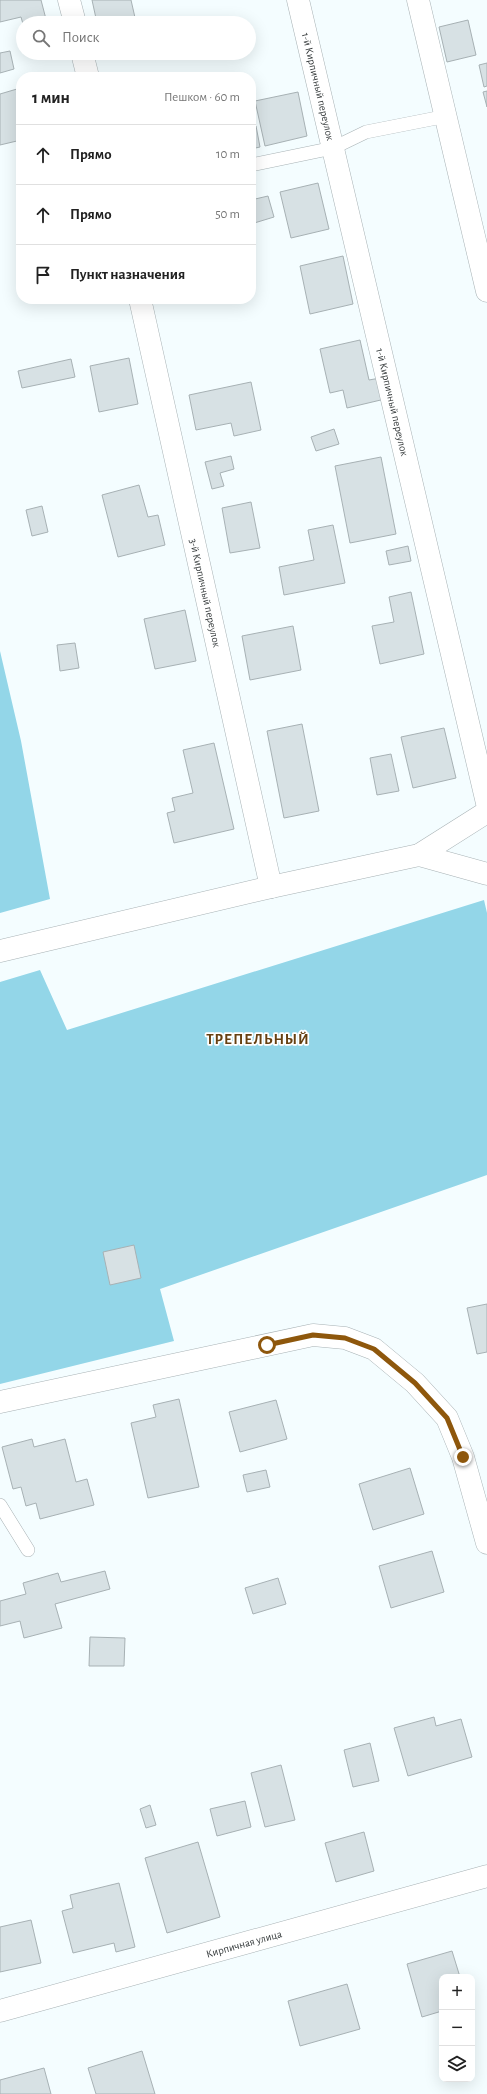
<!DOCTYPE html>
<html lang="ru">
<head>
<meta charset="utf-8">
<style>
	:root { --surface:#fff; --page:#f2f2f2; --text:#222; --muted:#767676; --line:#e0e0e0 }
	body { margin:0; font-family:"Alegreya Sans",sans-serif; background:var(--page); color:var(--text) }
	.controls { position:absolute; right:12px; bottom:12px; display:grid; overflow:hidden; border-radius:8px; box-shadow:0 4px 16px #0002 }
	.controls button { width:36px; height:36px; display:grid; place-items:center; padding:0; border:0; border-bottom:1px solid var(--line); background:var(--surface); color:var(--text); font:20px sans-serif }
	.stop { position:absolute; width:12px; height:12px; margin:-9px; border:3px solid #8e570c; border-radius:50%; background:#fff }
	.stop.end { background:#8e570c; border-color:#fff; box-shadow:0 1px 4px #0008 }
	.list { margin:0; padding:0; list-style:none }
	h2 { display:flex; justify-content:space-between; align-items:center; height:52px; margin:0; padding:0 16px; font-size:17px }
	h2 small { font-size:13px; font-weight:400; color:var(--muted) }
	.list li { display:grid; grid-template-columns:26px 1fr auto; gap:12px; align-items:center; box-sizing:border-box; height:60px; padding:0 16px; border-top:1px solid var(--line) }
	.list b { display:block; font-size:15px; white-space:nowrap }
	.list em { font-size:13px; font-style:normal; color:var(--muted) }
	.icon { flex:none; width:22px; height:22px; fill:none; stroke:currentColor; stroke-width:2; stroke-linecap:round; stroke-linejoin:round }
	.map { position:relative; flex:none; width:487px; height:2094px; overflow:hidden }
	.search { position:absolute; background:var(--surface); box-shadow:0 4px 16px #0002; left:16px; top:16px; width:240px; height:44px; display:flex; align-items:center; gap:10px; box-sizing:border-box; padding:0 14px; border-radius:22px; color:var(--muted); font-size:15px }
	.panel { position:absolute; background:var(--surface); box-shadow:0 4px 16px #0002; left:16px; top:72px; width:240px; height:232px; border-radius:16px }
	.map>svg:first-child { display:block }
	.green { fill:#93d6e8 }
	.building { fill:#d7e1e4; stroke:#a7b1b4 }
	.lines { fill:none; stroke-linecap:round; stroke-linejoin:round }
	.lane-casing { stroke:#a8b2b5; stroke-width:14 }
	.street-casing { stroke:#a8b2b5; stroke-width:23 }
	.lane { stroke:#fff; stroke-width:13 }
	.street { stroke:#fff; stroke-width:22 }
	.route { stroke:#8e570c; stroke-width:5 }
	.labels { text-anchor:middle; stroke-width:3.5; stroke-linejoin:round; paint-order:stroke }
	.street-label { font-size:11px; fill:#393e3f; stroke:#fff }
	.district-label { font-size:15px; font-weight:bold; letter-spacing:1px; fill:#664011; stroke:#fff }
</style>
</head>
<body>
<div class="map">
<svg width="487" height="2094" viewBox="0 0 487 2094">
	<rect width="100%" height="100%" fill="#f4fdff"/>
	<!-- green -->
	<path class="green" d="M 0,651 L 21,741 L 50,899 L 0,913 Z
		M 484,900 L 487,913 L 487,1175 L 160,1289 L 174,1341 L 0,1384 L 0,982 L 40,970 L 67,1030 Z"/>
	<!-- building -->
	<path class="building" d="M 0,0 L 41,0 L 47,23 L 23,24 L 21,17 L 0,22 Z
		M 92,0 L 131,0 L 136,22 L 97,23 Z
		M 468,20 L 476,55 L 447,62 L 439,27 Z
		M 10,51 L 14,69 L 0,73 L 0,53 Z
		M 487,63 L 487,86 L 484,87 L 479,65 Z
		M 17,89 L 21,107 L 21,140 L 0,145 L 0,94 Z
		M 487,91 L 487,107 L 483,92 Z
		M 298,92 L 307,136 L 265,146 L 255,101 Z
		M 256,126 L 260,147 L 251,149 L 251,127 Z
		M 318,183 L 329,229 L 291,238 L 280,192 Z
		M 268,196 L 274,217 L 251,224 L 251,200 Z
		M 343,256 L 353,304 L 310,314 L 300,266 Z
		M 360,340 L 369,380 L 380,378 L 385,399 L 347,408 L 343,390 L 330,393 L 320,349 Z
		M 129,358 L 138,404 L 99,412 L 90,366 Z
		M 71,359 L 75,377 L 22,388 L 18,371 Z
		M 251,382 L 261,430 L 234,436 L 231,423 L 196,430 L 189,395 Z
		M 334,429 L 339,444 L 316,451 L 311,437 Z
		M 231,456 L 234,469 L 220,473 L 224,486 L 212,489 L 205,462 Z
		M 381,457 L 396,534 L 350,543 L 335,466 Z
		M 139,485 L 148,517 L 158,515 L 165,545 L 118,557 L 102,495 Z
		M 251,502 L 260,548 L 230,553 L 222,508 Z
		M 42,506 L 48,532 L 32,536 L 26,510 Z
		M 333,525 L 345,583 L 284,595 L 279,567 L 314,560 L 308,530 Z
		M 408,546 L 411,561 L 389,565 L 386,551 Z
		M 411,592 L 424,654 L 380,664 L 372,626 L 394,622 L 389,597 Z
		M 185,610 L 196,661 L 155,669 L 144,619 Z
		M 293,626 L 301,670 L 250,680 L 242,636 Z
		M 75,643 L 79,668 L 60,671 L 57,645 Z
		M 302,724 L 319,811 L 284,818 L 267,731 Z
		M 444,728 L 456,778 L 413,788 L 401,737 Z
		M 214,743 L 234,829 L 174,843 L 167,813 L 175,811 L 172,798 L 193,793 L 183,750 Z
		M 391,754 L 399,791 L 377,795 L 370,758 Z
		M 134,1245 L 141,1278 L 110,1285 L 103,1252 Z
		M 487,1304 L 487,1352 L 477,1354 L 467,1308 Z
		M 179,1399 L 199,1487 L 148,1498 L 131,1423 L 156,1417 L 153,1405 Z
		M 276,1400 L 287,1439 L 240,1452 L 229,1412 Z
		M 32,1439 L 34,1447 L 65,1439 L 76,1482 L 87,1479 L 94,1505 L 40,1519 L 36,1503 L 26,1506 L 21,1487 L 13,1489 L 2,1447 Z
		M 410,1468 L 424,1514 L 373,1530 L 359,1484 Z
		M 266,1470 L 270,1487 L 247,1492 L 243,1475 Z
		M 432,1551 L 444,1592 L 391,1608 L 379,1566 Z
		M 105,1571 L 110,1589 L 55,1604 L 62,1628 L 24,1638 L 20,1621 L 0,1626 L 0,1601 L 26,1594 L 23,1583 L 58,1573 L 61,1582 Z
		M 278,1578 L 286,1604 L 253,1614 L 245,1588 Z
		M 90,1637 L 125,1638 L 124,1666 L 89,1666 Z
		M 434,1717 L 436,1726 L 461,1719 L 472,1757 L 408,1776 L 394,1728 Z
		M 370,1743 L 379,1781 L 353,1787 L 344,1750 Z
		M 281,1765 L 295,1820 L 265,1827 L 251,1773 Z
		M 245,1801 L 251,1827 L 217,1836 L 210,1809 Z
		M 150,1805 L 156,1825 L 146,1828 L 140,1809 Z
		M 364,1832 L 374,1871 L 336,1882 L 325,1843 Z
		M 198,1842 L 220,1917 L 167,1933 L 145,1858 Z
		M 119,1883 L 135,1947 L 116,1952 L 114,1943 L 73,1953 L 62,1911 L 73,1908 L 70,1895 Z
		M 31,1920 L 41,1963 L 0,1972 L 0,1927 Z
		M 452,1951 L 460,1977 L 442,1977 L 442,2011 L 422,2017 L 407,1964 Z
		M 347,1984 L 360,2029 L 300,2046 L 288,2001 Z
		M 142,2051 L 155,2094 L 96,2094 L 88,2068 Z
		M 44,2068 L 51,2094 L 0,2094 L 0,2080 Z"/>
	<g class="lines">
		<defs>
			<path id="lane" d="M 251,165 L 333,148 L 366,132 L 447,116
				M 0,1505 L 28,1550"/>
			<g id="street">
				<path d="M 69,0 L 75,23"/>
				<path id="s1" d="M 298,0 L 487,803"/>
				<path d="M 418,0 L 487,291"/>
				<path d="M 82,53 L 88,77"/>
				<path id="s2" d="M 140,299 L 271,887"/>
				<path d="M 419,855 L 487,874"/>
				<path d="M 0,951 L 271,887 L 419,855 L 487,812"/>
				<path d="M 0,1402 L 313,1335 L 345,1338 L 374,1349 L 415,1383 L 447,1418 L 463,1457 L 487,1543"/>
				<path id="s3" d="M 0,2011 L 487,1876"/>
			</g>
		</defs>
		<!-- lane casing -->
		<use href="#lane" class="lane-casing"/>
		<!-- street casing -->
		<use href="#street" class="street-casing"/>
		<!-- lane -->
		<use href="#lane" class="lane"/>
		<!-- street -->
		<use href="#street" class="street"/>
	</g>
	<g class="lines">
		<!-- route -->
		<path class="route" d="M 267,1345 L 313,1335 L 345,1338 L 374,1349 L 415,1383 L 447,1418 L 463,1457"/>
	</g>
	<g class="labels">
		<!-- street labels -->
		<g class="street-label">
			<text dy="4" stroke="none"><textPath href="#s1" startOffset="89">1-й Кирпичный переулок</textPath></text>
			<text dy="4" stroke="none"><textPath href="#s1" startOffset="413">1-й Кирпичный переулок</textPath></text>
			<text dy="4" stroke="none"><textPath href="#s2" startOffset="301">3-й Кирпичный переулок</textPath></text>
			<text dy="4" stroke="none"><textPath href="#s3" startOffset="253">Кирпичная улица</textPath></text>
		</g>
		<!-- district labels -->
		<g class="district-label">
			<text x="258" y="1044">ТРЕПЕЛЬНЫЙ</text>
		</g>
	</g>
</svg>
<div class="controls">
<button>+</button>
<button>−</button>
<button><svg class="icon" aria-label="layers" viewBox="0 0 24 24"><path d="M12 4l9 5-9 5-9-5zM3 14l9 5 9-5"/></svg></button>
</div>
<div class="stop" style="left:267px;top:1345px"></div>
<div class="stop end" style="left:463px;top:1457px"></div>
<div class="search"><svg class="icon" aria-label="search" viewBox="0 0 24 24"><circle cx="10" cy="10" r="6"/><path d="M15 15l6 6"/></svg>Поиск</div>
<section class="panel">
<h2>1 мин<small>Пешком · 60 m</small></h2>
<ul class="list">
<li><svg class="icon" aria-label="ahead" viewBox="0 0 24 24"><path d="M12 20V5M6 11l6-6 6 6"/></svg><div><b>Прямо</b></div><em>10 m</em></li>
<li><svg class="icon" aria-label="ahead" viewBox="0 0 24 24"><path d="M12 20V5M6 11l6-6 6 6"/></svg><div><b>Прямо</b></div><em>50 m</em></li>
<li><svg class="icon" aria-label="arrive" viewBox="0 0 24 24"><path d="M6 21V4h12l-3 4 3 4H6"/></svg><div><b>Пункт назначения</b></div></li>
</ul>
</section>
</div>
</body>
</html>
